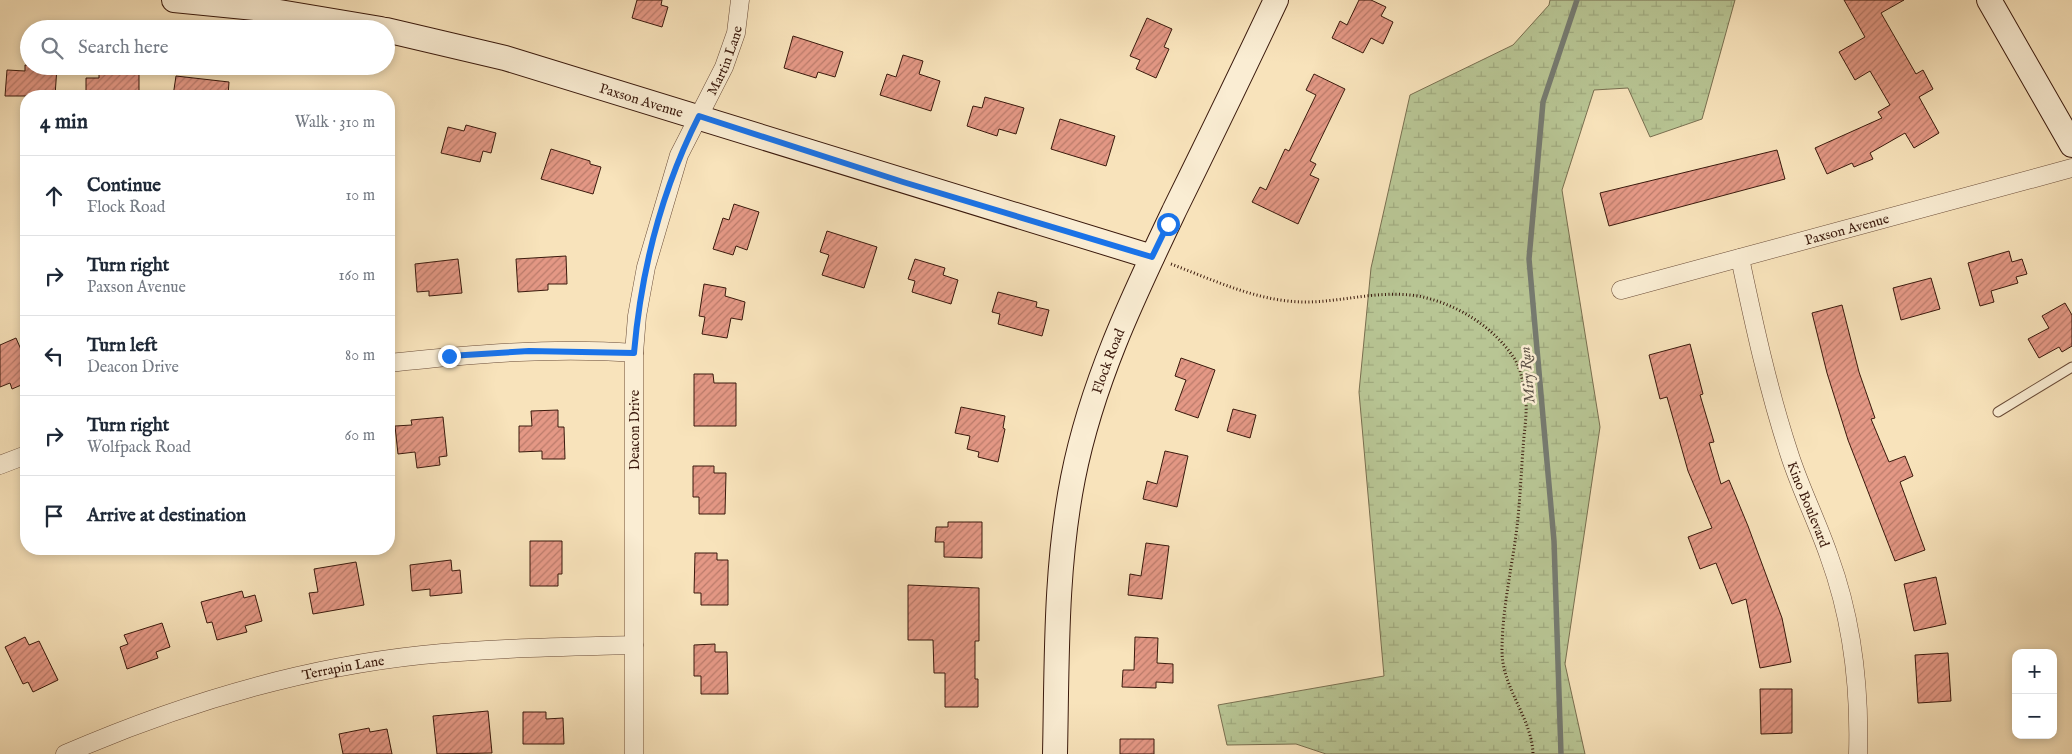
<!DOCTYPE html>
<html lang="en">
<head>
<meta charset="utf-8">
<style>
	:root { --surface:#fff; --page:#f2f2f3; --text:#1f2937; --muted:#747a83; --line:#e0e1e3 }
	body { margin:0; font-family:"IM FELL English",serif; background:var(--page); color:var(--text) }
	.controls { position:absolute; right:15px; bottom:15px; display:grid; overflow:hidden; border-radius:10px; box-shadow:0 2px 8px #0003 }
	.controls button { width:45px; height:45px; display:grid; place-items:center; padding:0; border:0; border-bottom:1px solid var(--line); background:var(--surface); color:var(--text); font:25px sans-serif }
	.stop { position:absolute; width:15px; height:15px; margin:-11px; border:4px solid #1a73e8; border-radius:50%; background:#fff }
	.stop.end { background:#1a73e8; border-color:#fff; box-shadow:0 1px 5px #0008 }
	.list { margin:0; padding:0; list-style:none }
	h2 { display:flex; justify-content:space-between; align-items:center; height:65px; margin:0; padding:0 20px; font-size:21px }
	h2 small { font-size:16px; font-weight:400; color:var(--muted) }
	.list li { display:grid; grid-template-columns:32px 1fr auto; gap:15px; align-items:center; box-sizing:border-box; height:80px; padding:0 20px; border-top:1px solid var(--line) }
	.list b { display:block; font-size:19px; white-space:nowrap }
	.list p { margin:0; font-size:16px; white-space:nowrap; color:var(--muted) }
	.list em { font-size:16px; font-style:normal; color:var(--muted) }
	.icon { flex:none; width:28px; height:28px; fill:none; stroke:currentColor; stroke-width:2; stroke-linecap:round; stroke-linejoin:round }
	.map { position:relative; flex:none; width:2072px; height:754px; overflow:hidden }
	.search { position:absolute; background:var(--surface); box-shadow:0 2px 8px #0003; left:20px; top:20px; width:375px; height:55px; display:flex; align-items:center; gap:12px; box-sizing:border-box; padding:0 18px; border-radius:28px; color:var(--muted); font-size:19px }
	.panel { position:absolute; background:var(--surface); box-shadow:0 2px 8px #0003; left:20px; top:90px; width:375px; height:465px; border-radius:20px }
	.map>svg:first-child { display:block }
	.wetland { fill:url(#wetland-marsh); stroke:#796f50 }
	.lines { fill:none; stroke-linecap:round; stroke-linejoin:round }
	.stream { stroke:#767b71; stroke-width:5.5 }
	.building { fill:url(#building-hatch); stroke:#3a190c }
	.lane-casing { stroke:#6a4c38; stroke-width:11 }
	.street-casing { stroke:#6a4c38; stroke-width:19 }
	.secondary-casing { stroke:#3a190c; stroke-width:26 }
	.path { stroke:#3a190c; stroke-width:3; stroke-dasharray:1 2.5; stroke-linecap:butt }
	.lane { stroke:#faedd3; stroke-width:9 }
	.street { stroke:#faedd3; stroke-width:18 }
	.secondary { stroke:#faedd3; stroke-width:24 }
	.route { stroke:#1a73e8; stroke-width:6 }
	.labels { text-anchor:middle; stroke-width:5; stroke-linejoin:round; paint-order:stroke }
	.street-label { font-size:14px; fill:#3a190c; stroke:#faedd3 }
	.water-label { font-size:15px; font-style:italic; fill:#5d5247; stroke:#faedd3 }
</style>
</head>
<body>
<div class="map">
<svg width="2072" height="754" viewBox="0 0 2072 754">
	<defs>
		<pattern id="wetland-marsh" width="20" height="14" patternUnits="userSpaceOnUse" patternTransform="scale(1.25)"><rect width="20" height="14" fill="#b8c594"/><path d="M1 5h8M5 5V1M11 12h8M15 12V8" fill="none" stroke="#9fa97e"/></pattern>
		<pattern id="building-hatch" width="6" height="6" patternUnits="userSpaceOnUse" patternTransform="scale(1.25)"><rect width="6" height="6" fill="#e49885"/><path d="M-1 1l2-2M0 6l6-6M5 7l2-2" fill="none" stroke="#ba7b6b"/></pattern>
	</defs>
	<rect width="100%" height="100%" fill="#f8e3bb"/>
	<filter id="stains"><feTurbulence type="fractalNoise" baseFrequency=".004" numOctaves="4"/><feColorMatrix values="0 0 0 0 .2 0 0 0 0 .09 0 0 0 0 .02 0 0 0 .5 -.17"/></filter>
	<radialGradient id="worn" r=".72"><stop offset=".6" stop-color="#630" stop-opacity="0"/><stop offset="1" stop-color="#630" stop-opacity=".3"/></radialGradient>
	<!-- wetland -->
	<path class="wetland" d="M 1550,0 L 1735,0 L 1702,119 L 1650,137 L 1628,88 L 1594,90 L 1562,190 L 1600,427 L 1565,664 L 1585,754 L 1326,754 L 1296,744 L 1227,745 L 1218,705 L 1384,676 L 1359,392 L 1371,268 L 1410,95 L 1513,45 L 1549,5 Z"/>
	<g class="lines">
		<!-- stream -->
		<path class="stream" d="M 1561,754 L 1554,541 L 1529,259 L 1543,102 L 1577,0"/>
	</g>
	<!-- building -->
	<path class="building" d="M 637,0 L 662,0 L 661,5 L 668,7 L 662,27 L 632,18 Z
		M 1359,0 L 1371,0 L 1386,7 L 1381,16 L 1393,22 L 1383,44 L 1371,38 L 1363,53 L 1332,38 L 1340,21 L 1347,25 Z
		M 1844,0 L 1904,0 L 1881,13 L 1916,74 L 1923,70 L 1933,89 L 1919,97 L 1939,133 L 1914,148 L 1905,133 L 1870,153 L 1873,159 L 1854,167 L 1852,163 L 1827,174 L 1815,148 L 1882,118 L 1878,112 L 1890,105 L 1870,71 L 1855,80 L 1839,52 L 1865,37 Z
		M 1147,18 L 1172,29 L 1164,47 L 1169,49 L 1156,78 L 1136,69 L 1140,60 L 1130,56 Z
		M 793,36 L 843,52 L 835,77 L 818,72 L 816,78 L 784,68 Z
		M 903,55 L 923,61 L 919,74 L 940,81 L 931,111 L 880,95 L 887,74 L 896,77 Z
		M 25,65 L 57,67 L 55,96 L 5,96 L 7,70 L 25,71 Z
		M 99,74 L 139,74 L 139,96 L 86,96 L 86,78 L 99,78 Z
		M 1314,74 L 1345,89 L 1310,161 L 1316,164 L 1310,175 L 1319,179 L 1298,224 L 1252,202 L 1260,187 L 1266,190 L 1285,149 L 1289,151 L 1316,95 L 1306,90 Z
		M 176,76 L 229,82 L 228,96 L 173,96 Z
		M 985,97 L 1024,108 L 1016,134 L 999,129 L 997,136 L 967,126 L 973,106 L 982,108 Z
		M 1060,119 L 1115,136 L 1106,166 L 1051,149 Z
		M 466,125 L 496,133 L 491,153 L 483,151 L 480,162 L 441,153 L 448,127 L 464,131 Z
		M 551,149 L 590,161 L 590,164 L 601,167 L 593,194 L 541,179 Z
		M 1777,150 L 1785,179 L 1609,226 L 1600,193 Z
		M 734,204 L 759,212 L 747,250 L 736,246 L 733,255 L 713,249 L 723,218 L 729,220 Z
		M 827,231 L 877,247 L 864,288 L 822,275 L 829,255 L 820,252 Z
		M 2009,251 L 2012,262 L 2022,259 L 2027,274 L 2016,277 L 2018,283 L 1991,291 L 1994,302 L 1980,306 L 1968,263 Z
		M 566,256 L 567,284 L 548,284 L 548,290 L 518,292 L 516,259 Z
		M 458,259 L 462,293 L 429,296 L 429,291 L 417,292 L 415,264 Z
		M 915,259 L 945,268 L 943,275 L 958,280 L 951,304 L 912,292 L 915,281 L 908,279 Z
		M 1931,278 L 1940,309 L 1901,320 L 1893,288 Z
		M 704,284 L 726,288 L 725,296 L 745,302 L 742,320 L 731,318 L 727,338 L 702,334 L 705,317 L 699,316 Z
		M 998,292 L 1037,302 L 1036,307 L 1049,310 L 1042,336 L 998,324 L 1000,314 L 992,312 Z
		M 2065,303 L 2072,315 L 2072,346 L 2062,352 L 2059,347 L 2039,358 L 2028,339 L 2049,328 L 2042,316 Z
		M 1842,305 L 1859,372 L 1875,418 L 1871,419 L 1889,462 L 1905,456 L 1913,476 L 1900,482 L 1925,550 L 1895,561 L 1848,440 L 1827,373 L 1812,313 Z
		M 16,338 L 26,361 L 26,383 L 12,389 L 10,383 L 0,387 L 0,345 Z
		M 1690,344 L 1703,394 L 1700,395 L 1714,442 L 1709,443 L 1721,484 L 1729,480 L 1748,526 L 1782,618 L 1791,662 L 1760,668 L 1746,599 L 1732,604 L 1716,563 L 1700,569 L 1688,537 L 1712,528 L 1688,471 L 1667,397 L 1660,399 L 1649,355 Z
		M 1181,358 L 1215,370 L 1198,418 L 1175,410 L 1186,380 L 1175,376 Z
		M 694,374 L 713,374 L 714,383 L 736,383 L 736,426 L 694,426 Z
		M 961,407 L 1005,416 L 1003,428 L 1005,429 L 998,462 L 978,457 L 979,452 L 967,449 L 970,436 L 955,433 Z
		M 1233,409 L 1256,415 L 1250,438 L 1227,431 Z
		M 558,410 L 558,427 L 564,427 L 565,459 L 542,459 L 542,451 L 519,452 L 519,426 L 532,426 L 531,411 Z
		M 443,417 L 447,456 L 439,457 L 440,465 L 417,468 L 415,452 L 398,454 L 395,426 L 412,425 L 411,420 Z
		M 1165,451 L 1188,456 L 1177,507 L 1143,499 L 1147,481 L 1157,484 Z
		M 693,466 L 714,466 L 714,473 L 726,473 L 725,514 L 699,514 L 699,497 L 693,497 Z
		M 948,522 L 982,522 L 982,558 L 944,557 L 944,542 L 935,542 L 936,527 L 948,527 Z
		M 530,541 L 562,541 L 562,574 L 558,574 L 558,586 L 530,586 Z
		M 1146,543 L 1169,546 L 1162,599 L 1128,595 L 1130,574 L 1141,576 Z
		M 695,553 L 717,553 L 717,560 L 728,560 L 728,605 L 701,605 L 701,593 L 694,593 Z
		M 451,560 L 452,571 L 460,570 L 462,593 L 430,596 L 430,589 L 412,591 L 410,565 Z
		M 356,562 L 364,605 L 313,614 L 309,593 L 318,592 L 314,569 Z
		M 1936,577 L 1946,624 L 1914,631 L 1904,584 Z
		M 908,585 L 979,588 L 979,641 L 975,641 L 975,679 L 978,679 L 978,707 L 945,707 L 945,673 L 934,673 L 933,640 L 908,640 Z
		M 242,591 L 244,598 L 255,595 L 262,621 L 245,626 L 247,632 L 217,640 L 212,622 L 207,623 L 201,602 Z
		M 162,623 L 170,647 L 156,652 L 158,658 L 127,669 L 120,647 L 128,644 L 124,635 Z
		M 25,637 L 29,645 L 39,641 L 58,680 L 33,692 L 28,682 L 23,684 L 5,647 Z
		M 1135,637 L 1158,638 L 1157,663 L 1173,664 L 1173,683 L 1156,682 L 1156,688 L 1122,687 L 1123,670 L 1134,670 Z
		M 715,644 L 715,652 L 727,652 L 728,694 L 701,694 L 701,676 L 694,676 L 694,645 Z
		M 1948,653 L 1951,701 L 1918,703 L 1915,655 Z
		M 1760,689 L 1792,689 L 1792,733 L 1761,734 Z
		M 488,711 L 492,753 L 437,754 L 433,716 Z
		M 523,712 L 546,712 L 546,719 L 563,718 L 564,744 L 523,744 Z
		M 369,728 L 370,732 L 387,729 L 392,754 L 343,754 L 339,734 Z
		M 1120,739 L 1154,739 L 1154,754 L 1120,754 Z"/>
	<g class="lines">
		<defs>
			<path id="lane" d="M 1998,412 L 2072,367"/>
			<g id="street">
				<path id="s1" d="M 1740,258 C 1754,324 1768,389 1789,453 C 1800,488 1817,521 1829,556 C 1852,619 1860,687 1858,754"/>
				<path id="s2" d="M 1621,290 L 2072,168"/>
				<path d="M 389,363 C 470,354 553,347 634,353"/>
				<path d="M 0,465 L 26,455"/>
				<path id="s3" d="M 65,754 C 178,705 299,668 422,655 C 492,648 563,647 634,645"/>
				<path id="s4" d="M 634,754 L 634,353 L 637,316 L 646,267 L 679,155 L 724,67 L 736,33 L 740,0"/>
			</g>
			<g id="secondary">
				<path d="M 174,0 L 255,8 L 381,29"/>
				<path d="M 1989,0 L 2072,145"/>
				<path id="s5" d="M 386,30 L 505,58 L 1152,257"/>
				<path id="s6" d="M 1055,754 C 1057,662 1055,569 1073,478 C 1092,382 1133,297 1175,209 C 1209,140 1243,70 1276,0"/>
			</g>
		</defs>
		<!-- lane casing -->
		<use href="#lane" class="lane-casing"/>
		<!-- street casing -->
		<use href="#street" class="street-casing"/>
		<!-- secondary casing -->
		<use href="#secondary" class="secondary-casing"/>
		<!-- path -->
		<path class="path" d="M 1171,264 C 1216,281 1261,303 1309,302 C 1346,301 1380,290 1418,296 C 1455,303 1493,326 1514,358 C 1519,365 1522,378 1524,387 C 1529,406 1524,430 1523,449 C 1521,475 1520,501 1517,527 C 1512,568 1502,609 1502,651 C 1502,688 1532,718 1533,754"/>
		<!-- lane -->
		<use href="#lane" class="lane"/>
		<!-- street -->
		<use href="#street" class="street"/>
		<!-- secondary -->
		<use href="#secondary" class="secondary"/>
	</g>
	<g class="lines">
		<!-- route -->
		<path class="route" d="M 449,356 L 529,351 L 634,353 C 641,272 662,189 699,116 L 903,182 L 1152,257 L 1168,224"/>
	</g>
	<g class="labels">
		<!-- street labels -->
		<g class="street-label">
			<text dy="5" stroke="none"><textPath href="#s4" startOffset="710">Martin Lane</textPath></text>
			<text dy="5" stroke="none"><textPath href="#s5" startOffset="265">Paxson Avenue</textPath></text>
			<text dy="5" stroke="none"><textPath href="#s2" startOffset="234">Paxson Avenue</textPath></text>
			<text dy="5" stroke="none"><textPath href="#s6" startOffset="399">Flock Road</textPath></text>
			<text transform="translate(634 430) rotate(-90)" y="5">Deacon Drive</text>
			<text dy="5" stroke="none"><textPath href="#s1" startOffset="256">Kino Boulevard</textPath></text>
			<text dy="5" stroke="none"><textPath href="#s3" startOffset="292">Terrapin Lane</textPath></text>
		</g>
		<!-- water labels -->
		<g class="water-label">
			<text transform="translate(1527 375) rotate(-95)" y="5">Miry Run</text>
		</g>
	</g>
	<rect width="100%" height="100%" filter="url(#stains)"/>
	<rect width="100%" height="100%" fill="url(#worn)"/>
</svg>
<div class="controls">
<button>+</button>
<button>−</button>
</div>
<div class="stop" style="left:1168px;top:224px"></div>
<div class="stop end" style="left:449px;top:356px"></div>
<div class="search"><svg class="icon" aria-label="search" viewBox="0 0 24 24"><circle cx="10" cy="10" r="6"/><path d="M15 15l6 6"/></svg>Search here</div>
<section class="panel">
<h2>4 min<small>Walk · 310 m</small></h2>
<ul class="list">
<li><svg class="icon" aria-label="ahead" viewBox="0 0 24 24"><path d="M12 20V5M6 11l6-6 6 6"/></svg><div><b>Continue</b><p>Flock Road</p></div><em>10 m</em></li>
<li><svg class="icon" aria-label="right" viewBox="0 0 24 24"><path d="M7 20v-9h11M14 6l5 5-5 5"/></svg><div><b>Turn right</b><p>Paxson Avenue</p></div><em>160 m</em></li>
<li><svg class="icon" aria-label="left" viewBox="0 0 24 24"><path d="M17 20v-9H6M10 6l-5 5 5 5"/></svg><div><b>Turn left</b><p>Deacon Drive</p></div><em>80 m</em></li>
<li><svg class="icon" aria-label="right" viewBox="0 0 24 24"><path d="M7 20v-9h11M14 6l5 5-5 5"/></svg><div><b>Turn right</b><p>Wolfpack Road</p></div><em>60 m</em></li>
<li><svg class="icon" aria-label="arrive" viewBox="0 0 24 24"><path d="M6 21V4h12l-3 4 3 4H6"/></svg><div><b>Arrive at destination</b></div></li>
</ul>
</section>
</div>
</body>
</html>
